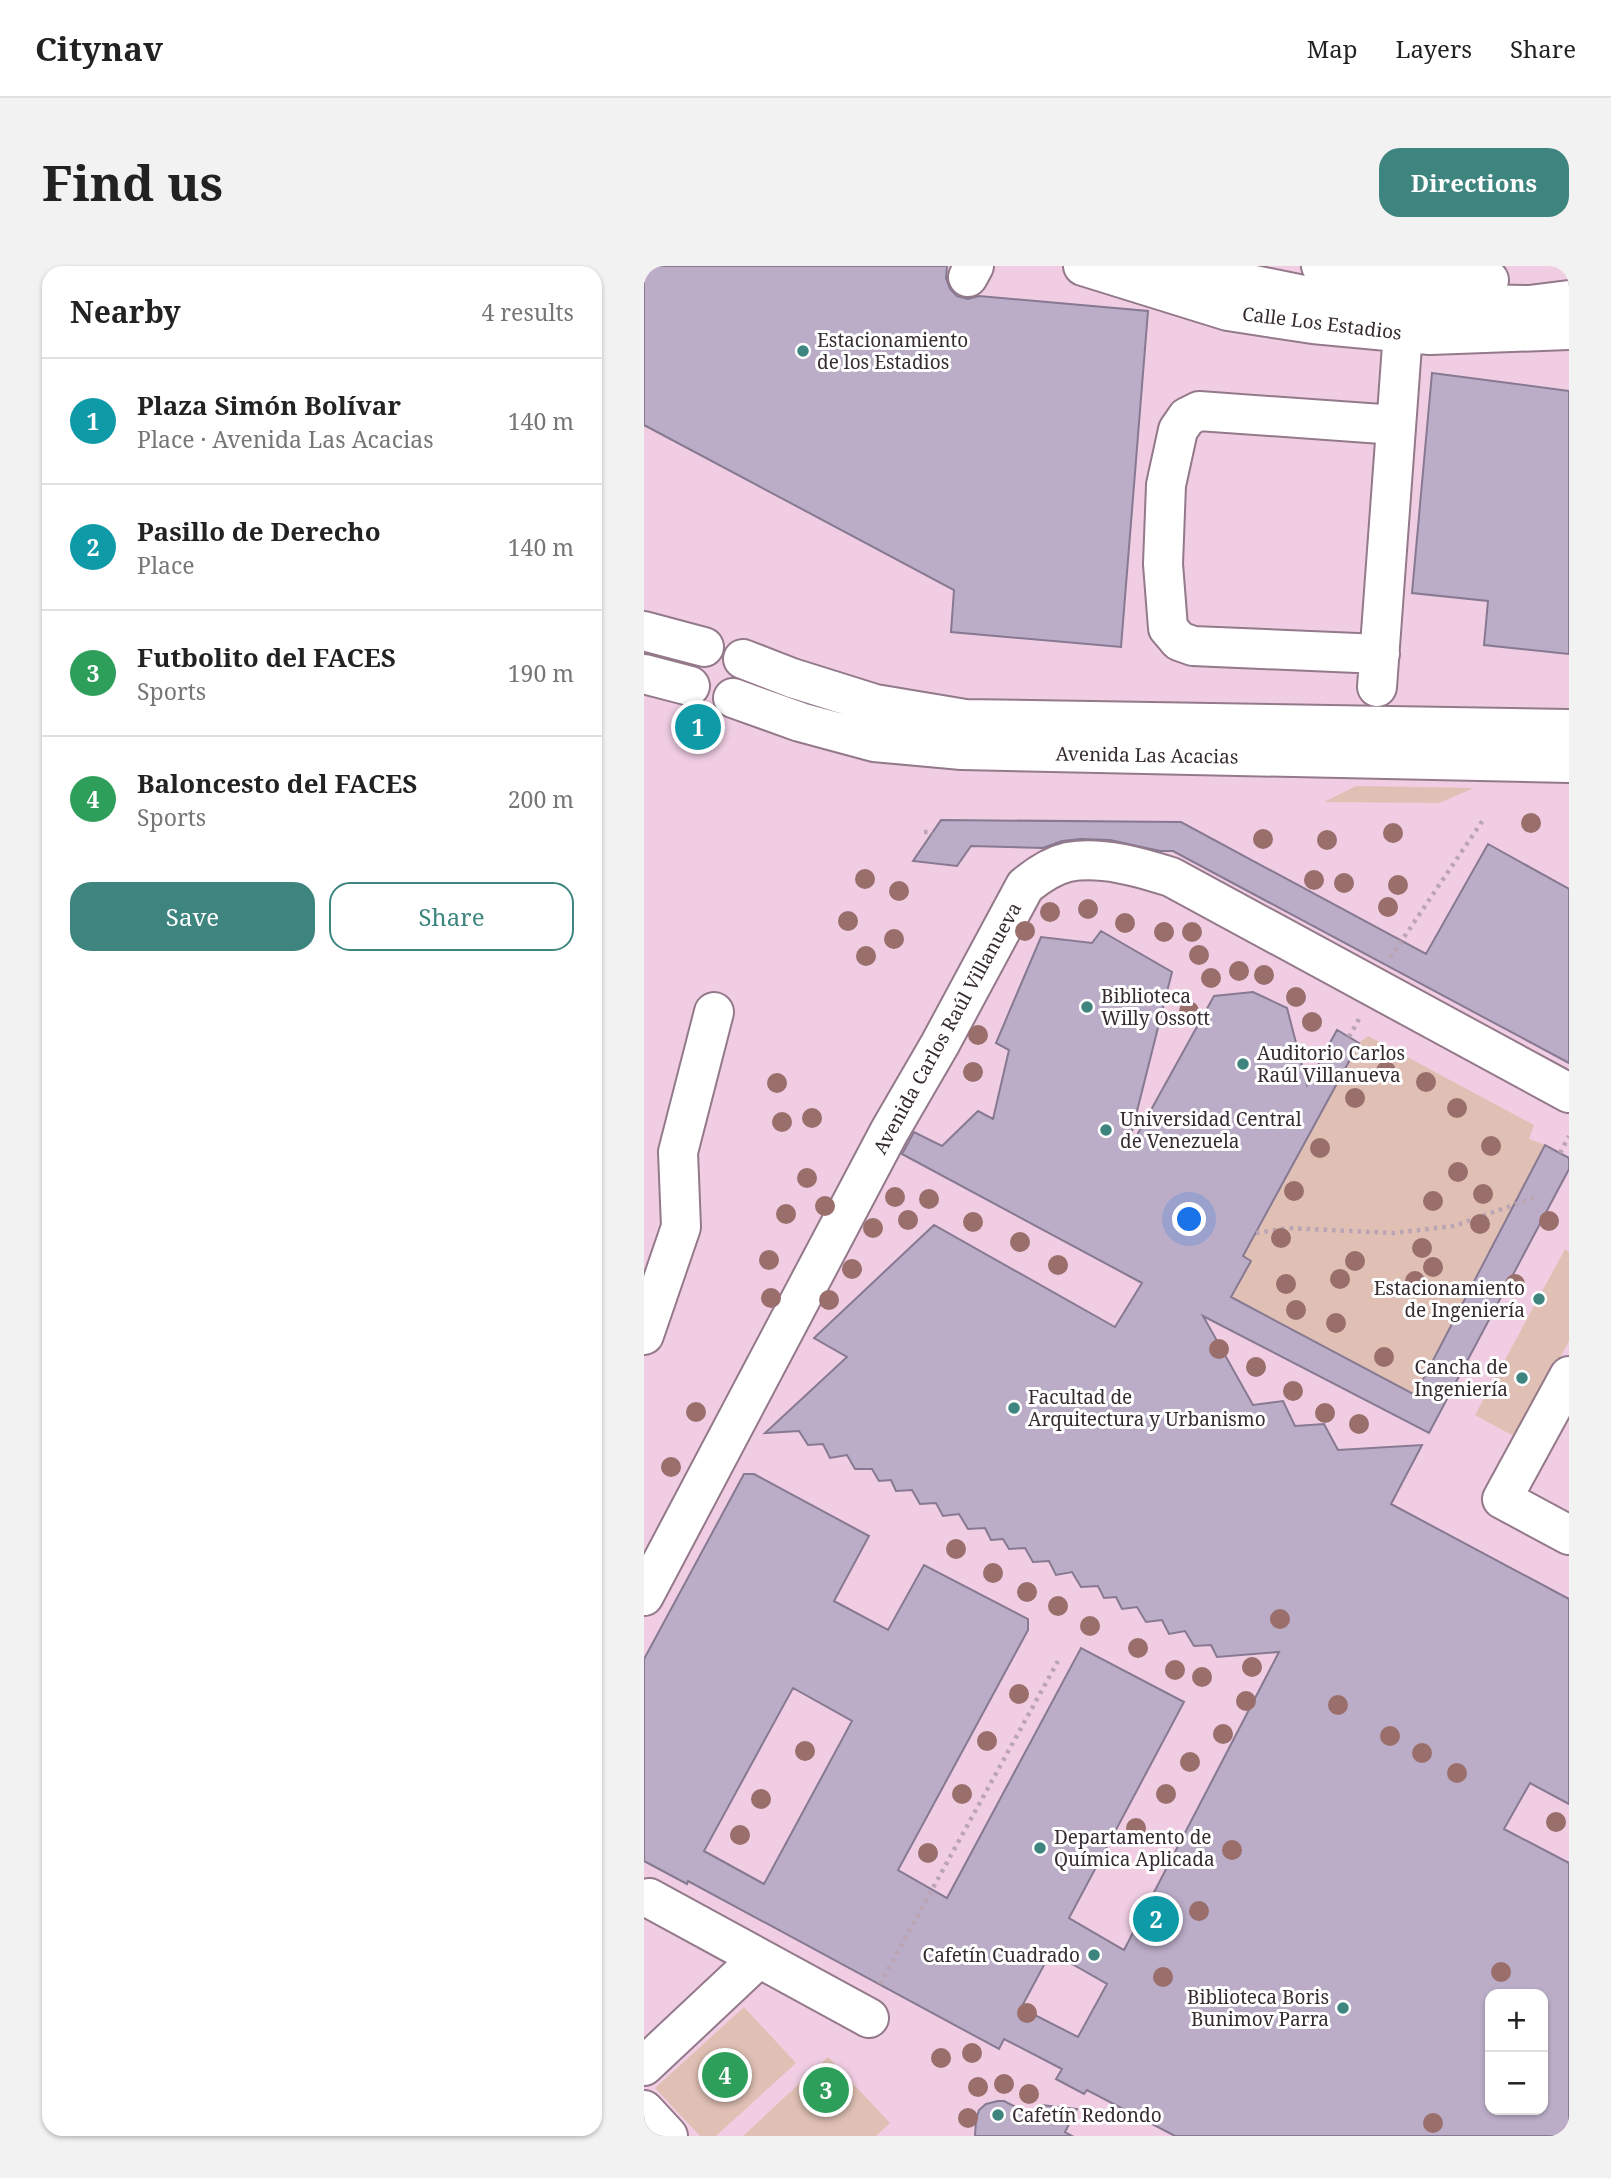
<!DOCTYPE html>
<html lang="en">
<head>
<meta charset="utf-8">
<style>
	:root { --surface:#fff; --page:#f2f2f2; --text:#222; --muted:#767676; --line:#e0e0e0; --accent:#3e857f }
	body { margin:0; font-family:"Noto Serif",serif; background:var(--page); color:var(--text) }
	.controls { position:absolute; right:21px; bottom:21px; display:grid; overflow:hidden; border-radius:14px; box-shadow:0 2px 5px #0004 }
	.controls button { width:63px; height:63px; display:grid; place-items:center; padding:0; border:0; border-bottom:2px solid var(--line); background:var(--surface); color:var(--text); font:35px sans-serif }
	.you { position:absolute; left:546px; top:954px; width:24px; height:24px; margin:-18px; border:5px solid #fff; border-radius:50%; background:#1a73e8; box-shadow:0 0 0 10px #1a73e833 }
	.badge { display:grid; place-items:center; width:46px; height:46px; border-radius:50%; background:var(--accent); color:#fff; font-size:23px; font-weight:700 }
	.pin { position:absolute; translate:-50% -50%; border:4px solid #fff; box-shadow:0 2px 7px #0006 }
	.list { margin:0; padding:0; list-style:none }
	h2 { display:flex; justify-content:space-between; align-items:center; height:91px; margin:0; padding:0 28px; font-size:30px }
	h2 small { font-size:23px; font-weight:400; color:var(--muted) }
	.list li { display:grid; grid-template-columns:46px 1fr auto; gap:21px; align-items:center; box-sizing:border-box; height:126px; padding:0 28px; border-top:2px solid var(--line) }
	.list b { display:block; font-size:26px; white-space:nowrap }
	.list p { margin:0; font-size:23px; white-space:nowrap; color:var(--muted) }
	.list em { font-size:23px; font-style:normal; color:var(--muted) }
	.actions { display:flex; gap:14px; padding:21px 28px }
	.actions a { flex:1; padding:16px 0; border:2px solid var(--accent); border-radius:21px; text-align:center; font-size:24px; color:var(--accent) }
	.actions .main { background:var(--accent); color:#fff }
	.map { position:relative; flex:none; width:925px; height:1870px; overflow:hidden; border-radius:21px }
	header { display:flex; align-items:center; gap:42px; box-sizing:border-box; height:98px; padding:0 35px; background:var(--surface); border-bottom:2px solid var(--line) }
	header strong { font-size:33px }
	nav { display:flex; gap:38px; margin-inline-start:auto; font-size:24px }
	.intro { display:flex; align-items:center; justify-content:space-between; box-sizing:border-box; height:168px; padding:0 42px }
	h1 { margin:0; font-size:49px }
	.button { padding:18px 32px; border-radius:21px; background:var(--accent); color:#fff; font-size:24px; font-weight:700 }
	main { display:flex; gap:42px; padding:0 42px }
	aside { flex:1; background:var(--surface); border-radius:21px; box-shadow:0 2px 5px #0004 }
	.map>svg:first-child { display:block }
	.built { fill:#f0cde3; fill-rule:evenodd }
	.green { fill:#e0c0b4 }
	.building { fill:#bbadc7; stroke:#867991; stroke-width:2; fill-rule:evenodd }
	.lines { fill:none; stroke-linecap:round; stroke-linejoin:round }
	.minor-casing { stroke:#93798a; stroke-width:42 }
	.major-casing { stroke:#93798a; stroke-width:42 }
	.highway-casing { stroke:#93798a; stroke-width:42 }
	.path { stroke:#bba4b3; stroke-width:4.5; stroke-dasharray:3.5 5; stroke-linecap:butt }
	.minor { stroke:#fff; stroke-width:38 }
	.major { stroke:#fff; stroke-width:38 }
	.highway { stroke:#fff; stroke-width:38 }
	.tree { fill:#996e6b }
	.poi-dot { fill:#3e857f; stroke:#fff; stroke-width:2.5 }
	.labels { text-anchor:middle; stroke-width:6; stroke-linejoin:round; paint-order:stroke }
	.street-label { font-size:19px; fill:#352b31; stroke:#fff }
	.poi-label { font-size:19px; fill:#352b31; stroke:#fff; text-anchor:start }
</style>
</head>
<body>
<header>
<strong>Citynav</strong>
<nav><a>Map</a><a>Layers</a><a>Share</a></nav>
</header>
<div class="intro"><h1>Find us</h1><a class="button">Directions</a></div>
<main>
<aside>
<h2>Nearby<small>4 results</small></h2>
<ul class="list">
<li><span class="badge" style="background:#0f9aa8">1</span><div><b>Plaza Simón Bolívar</b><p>Place · Avenida Las Acacias</p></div><em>140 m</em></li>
<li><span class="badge" style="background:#0f9aa8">2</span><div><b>Pasillo de Derecho</b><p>Place</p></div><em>140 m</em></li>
<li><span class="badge" style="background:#2e9e5b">3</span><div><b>Futbolito del FACES</b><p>Sports</p></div><em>190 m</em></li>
<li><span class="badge" style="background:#2e9e5b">4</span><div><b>Baloncesto del FACES</b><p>Sports</p></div><em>200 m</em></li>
</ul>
<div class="actions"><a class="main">Save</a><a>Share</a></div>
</aside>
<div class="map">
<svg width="925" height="1870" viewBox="0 0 925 1870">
	<rect width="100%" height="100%" fill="#f8dbee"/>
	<!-- built -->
	<path class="built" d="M 0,0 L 925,0 L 925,1870 L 0,1870 ZM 846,1728 L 899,1728 L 899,1844 L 846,1844 Z"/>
	<!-- green -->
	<path class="green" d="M 712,520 L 830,522 L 795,537 L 680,536 Z
		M 724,770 L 890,859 L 885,873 L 901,879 L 771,1129 L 587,1031 L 607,995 L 599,990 L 715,777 Z
		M 921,983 L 925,986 L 925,1075 L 873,1172 L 831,1149 Z
		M 100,1741 L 152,1797 L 72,1870 L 56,1870 L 11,1822 Z
		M 184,1791 L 246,1857 L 232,1870 L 99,1870 Z"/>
	<!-- building -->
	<path class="building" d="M 0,0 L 303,0 L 302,12 L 306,23 L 313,30 L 324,33 L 335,30 L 504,45 L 477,381 L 307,366 L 310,324 L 0,159 Z
		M 788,107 L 925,125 L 925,388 L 840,379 L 844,335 L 768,327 Z
		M 297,554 L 537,556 L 782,688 L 844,578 L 925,623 L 925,797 L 529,585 L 516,585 L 466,574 L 437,573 L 418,575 L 399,582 L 327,580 L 313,600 L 269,595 Z
		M 457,665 L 528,706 L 487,869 L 492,871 L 570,730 L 609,726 L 643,742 L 663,819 L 693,764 L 715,777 L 599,990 L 607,995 L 587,1031 L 771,1129 L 901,879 L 925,892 L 925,903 L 785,1167 L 559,1050 L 609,1139 L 639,1135 L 651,1160 L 680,1158 L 694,1184 L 778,1179 L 747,1238 L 925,1333 L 925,1538 L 886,1517 L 860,1563 L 925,1597 L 925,1870 L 531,1870 L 443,1824 L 440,1828 L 412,1813 L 418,1803 L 360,1773 L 355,1783 L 44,1615 L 43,1618 L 0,1595 L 0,1393 L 100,1208 L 110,1208 L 225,1270 L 190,1335 L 244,1364 L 280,1299 L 384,1353 L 384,1364 L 254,1604 L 303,1632 L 437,1382 L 540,1436 L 425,1652 L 480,1684 L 635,1386 L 573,1391 L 567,1379 L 550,1380 L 541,1365 L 525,1368 L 518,1354 L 502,1356 L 493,1341 L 478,1343 L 472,1331 L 460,1332 L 454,1320 L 437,1321 L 428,1306 L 412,1309 L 405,1295 L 389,1296 L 381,1282 L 365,1283 L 359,1273 L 347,1274 L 341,1262 L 324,1263 L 315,1248 L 299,1250 L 292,1237 L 276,1238 L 268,1224 L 252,1225 L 247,1214 L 235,1215 L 228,1203 L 211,1203 L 203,1189 L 186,1192 L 179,1178 L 164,1179 L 155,1165 L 121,1167 L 203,1091 L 170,1072 L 290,959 L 471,1061 L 498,1017 L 258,888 L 270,866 L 298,880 L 334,845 L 349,853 L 365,784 L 352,777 L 397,671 L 448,677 ZM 149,1422 L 208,1455 L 120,1618 L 60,1585 ZM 407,1686 L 463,1718 L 434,1771 L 377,1742 ZM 846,1728 L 899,1728 L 899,1844 L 846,1844 Z
		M 354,1835 L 360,1835 L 391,1851 L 398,1839 L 433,1843 L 421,1866 L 428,1870 L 331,1870 L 332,1854 L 335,1844 L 342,1838 Z"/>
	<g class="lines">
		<defs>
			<path id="minor" d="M 439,0 L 584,45 L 669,58 L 786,69 L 925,64
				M 324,11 L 330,0
				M 736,388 L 549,380 L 535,375 L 524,362 L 519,298 L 522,219 L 534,164 L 543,151 L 555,145 L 752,159
				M 733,421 L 759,66
				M 0,1069 L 37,961 L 34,886 L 70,746
				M 925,1110 L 858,1233 L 925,1269
				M 0,1330 L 245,866 L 296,778 L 381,620 C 393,610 407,600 424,596 C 458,590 495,601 527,611 L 925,827
				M 5,1632 L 225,1752
				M 0,1800 L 115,1692
				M 0,1844 L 24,1870"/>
			<path id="major" d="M 0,365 L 60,381
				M 99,393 L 148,412 L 231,438 L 321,453 L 925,463
				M 0,408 L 46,420
				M 89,432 L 156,456 L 230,476 L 318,484 L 925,497"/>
			<path id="highway" d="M 517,0 L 694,36 L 885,39 L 925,34
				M 677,0 L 697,5 L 845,14"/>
		</defs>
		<!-- minor casing -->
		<use href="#minor" class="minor-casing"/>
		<!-- major casing -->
		<use href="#major" class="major-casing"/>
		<!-- highway casing -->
		<use href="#highway" class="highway-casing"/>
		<!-- path -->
		<path class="path" d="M 280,566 L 289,566
			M 746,692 L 841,551
			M 705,771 L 715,753
			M 916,887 L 925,870
			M 612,967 L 644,962 L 749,967 L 810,960 L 892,931
			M 236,1718 L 414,1395"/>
		<!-- minor -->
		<use href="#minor" class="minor"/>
		<!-- major -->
		<use href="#major" class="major"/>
		<!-- highway -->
		<use href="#highway" class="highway"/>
	</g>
	<!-- trees -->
	<g class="tree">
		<circle cx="887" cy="557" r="10"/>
		<circle cx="749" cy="567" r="10"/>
		<circle cx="619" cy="573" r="10"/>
		<circle cx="683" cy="574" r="10"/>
		<circle cx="221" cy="613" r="10"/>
		<circle cx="670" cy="614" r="10"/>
		<circle cx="700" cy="617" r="10"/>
		<circle cx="754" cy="619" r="10"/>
		<circle cx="255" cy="625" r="10"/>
		<circle cx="744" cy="641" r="10"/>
		<circle cx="444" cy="643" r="10"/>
		<circle cx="406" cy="646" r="10"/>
		<circle cx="204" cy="655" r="10"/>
		<circle cx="481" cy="657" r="10"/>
		<circle cx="381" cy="665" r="10"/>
		<circle cx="520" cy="666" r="10"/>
		<circle cx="548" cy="666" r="10"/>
		<circle cx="250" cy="673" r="10"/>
		<circle cx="555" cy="689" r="10"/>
		<circle cx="222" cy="690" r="10"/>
		<circle cx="595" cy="705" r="10"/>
		<circle cx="620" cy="709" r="10"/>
		<circle cx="567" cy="712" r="10"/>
		<circle cx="652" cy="731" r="10"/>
		<circle cx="545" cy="745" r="10"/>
		<circle cx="668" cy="756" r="10"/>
		<circle cx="334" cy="769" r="10"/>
		<circle cx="742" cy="805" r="10"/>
		<circle cx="329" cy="806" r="10"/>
		<circle cx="782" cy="816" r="10"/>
		<circle cx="133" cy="817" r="10"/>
		<circle cx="711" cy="832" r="10"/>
		<circle cx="813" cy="842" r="10"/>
		<circle cx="168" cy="852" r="10"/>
		<circle cx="138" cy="856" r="10"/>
		<circle cx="847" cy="880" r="10"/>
		<circle cx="676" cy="882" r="10"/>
		<circle cx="814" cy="906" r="10"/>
		<circle cx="163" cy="912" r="10"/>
		<circle cx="650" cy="925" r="10"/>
		<circle cx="839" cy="928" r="10"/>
		<circle cx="251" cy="931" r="10"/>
		<circle cx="285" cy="933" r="10"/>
		<circle cx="789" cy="935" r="10"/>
		<circle cx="181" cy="940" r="10"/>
		<circle cx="142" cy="948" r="10"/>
		<circle cx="264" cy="954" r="10"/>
		<circle cx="905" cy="955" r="10"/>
		<circle cx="329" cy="956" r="10"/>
		<circle cx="836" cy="958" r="10"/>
		<circle cx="229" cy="962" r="10"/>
		<circle cx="637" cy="972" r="10"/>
		<circle cx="376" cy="976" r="10"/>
		<circle cx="778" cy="982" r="10"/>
		<circle cx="125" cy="994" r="10"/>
		<circle cx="711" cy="995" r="10"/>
		<circle cx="414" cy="999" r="10"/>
		<circle cx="789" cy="1001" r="10"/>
		<circle cx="208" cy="1003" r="10"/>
		<circle cx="696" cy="1013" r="10"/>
		<circle cx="771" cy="1015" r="10"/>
		<circle cx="642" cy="1018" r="10"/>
		<circle cx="871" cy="1018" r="10"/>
		<circle cx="127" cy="1032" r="10"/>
		<circle cx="185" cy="1034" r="10"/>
		<circle cx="652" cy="1044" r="10"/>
		<circle cx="692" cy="1057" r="10"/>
		<circle cx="575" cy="1083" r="10"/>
		<circle cx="740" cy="1091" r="10"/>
		<circle cx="612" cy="1101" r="10"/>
		<circle cx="649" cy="1125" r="10"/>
		<circle cx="52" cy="1146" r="10"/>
		<circle cx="681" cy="1147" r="10"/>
		<circle cx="715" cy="1158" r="10"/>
		<circle cx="27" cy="1201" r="10"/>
		<circle cx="312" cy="1283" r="10"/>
		<circle cx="349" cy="1307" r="10"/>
		<circle cx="383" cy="1326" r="10"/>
		<circle cx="414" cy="1340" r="10"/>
		<circle cx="636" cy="1353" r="10"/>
		<circle cx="446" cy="1360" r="10"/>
		<circle cx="494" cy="1382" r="10"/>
		<circle cx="608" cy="1401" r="10"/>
		<circle cx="531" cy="1404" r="10"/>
		<circle cx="558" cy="1411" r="10"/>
		<circle cx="375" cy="1428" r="10"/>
		<circle cx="602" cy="1435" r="10"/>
		<circle cx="694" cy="1439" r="10"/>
		<circle cx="579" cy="1468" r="10"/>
		<circle cx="746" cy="1470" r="10"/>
		<circle cx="343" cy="1475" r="10"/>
		<circle cx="161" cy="1485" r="10"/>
		<circle cx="778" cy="1487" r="10"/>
		<circle cx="546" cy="1496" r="10"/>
		<circle cx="813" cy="1507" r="10"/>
		<circle cx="318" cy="1528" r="10"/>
		<circle cx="522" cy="1528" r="10"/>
		<circle cx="117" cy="1533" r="10"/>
		<circle cx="912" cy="1556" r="10"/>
		<circle cx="492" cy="1562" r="10"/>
		<circle cx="96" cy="1569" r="10"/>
		<circle cx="588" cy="1584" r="10"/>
		<circle cx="284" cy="1587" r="10"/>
		<circle cx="555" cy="1645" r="10"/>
		<circle cx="857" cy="1706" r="10"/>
		<circle cx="519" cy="1711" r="10"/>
		<circle cx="383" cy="1747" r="10"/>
		<circle cx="328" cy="1787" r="10"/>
		<circle cx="297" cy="1792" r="10"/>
		<circle cx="360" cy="1818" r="10"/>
		<circle cx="334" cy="1821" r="10"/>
		<circle cx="385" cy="1828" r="10"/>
		<circle cx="324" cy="1852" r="10"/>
		<circle cx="789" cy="1857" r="10"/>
	</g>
	<!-- markers -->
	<g class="poi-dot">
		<circle cx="159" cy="85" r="7"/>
		<circle cx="443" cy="741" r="7"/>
		<circle cx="599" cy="798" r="7"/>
		<circle cx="462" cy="864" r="7"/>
		<circle cx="895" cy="1033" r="7"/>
		<circle cx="878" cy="1112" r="7"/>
		<circle cx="370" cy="1142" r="7"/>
		<circle cx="396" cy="1582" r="7"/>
		<circle cx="450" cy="1689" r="7"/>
		<circle cx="699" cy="1742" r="7"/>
		<circle cx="354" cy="1849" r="7"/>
	</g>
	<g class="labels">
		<!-- street labels -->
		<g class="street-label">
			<text transform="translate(678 57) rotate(7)" y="7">Calle Los Estadios</text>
			<text transform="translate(503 489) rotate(1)" y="7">Avenida Las Acacias</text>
			<text transform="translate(303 762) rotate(-61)" y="7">Avenida Carlos Raúl Villanueva</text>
		</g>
		<!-- poi labels -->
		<g class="poi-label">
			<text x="173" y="81">Estacionamiento<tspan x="173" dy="22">de los Estadios</tspan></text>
			<text x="457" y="737">Biblioteca<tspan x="457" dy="22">Willy Ossott</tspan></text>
			<text x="613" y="794">Auditorio Carlos<tspan x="613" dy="22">Raúl Villanueva</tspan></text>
			<text x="476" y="860">Universidad Central<tspan x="476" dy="22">de Venezuela</tspan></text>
			<text x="881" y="1029" text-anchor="end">Estacionamiento<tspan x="881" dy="22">de Ingeniería</tspan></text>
			<text x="864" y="1108" text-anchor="end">Cancha de<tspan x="864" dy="22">Ingeniería</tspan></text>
			<text x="384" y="1138">Facultad de<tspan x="384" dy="22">Arquitectura y Urbanismo</tspan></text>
			<text x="410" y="1578">Departamento de<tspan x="410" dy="22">Química Aplicada</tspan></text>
			<text x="436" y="1696" text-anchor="end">Cafetín Cuadrado</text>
			<text x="685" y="1738" text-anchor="end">Biblioteca Boris<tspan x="685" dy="22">Bunimov Parra</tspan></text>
			<text x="368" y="1856">Cafetín Redondo</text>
		</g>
	</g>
</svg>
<div class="controls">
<button>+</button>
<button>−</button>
</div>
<div class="you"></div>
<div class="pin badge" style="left:54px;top:461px;background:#0f9aa8">1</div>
<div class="pin badge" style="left:512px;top:1653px;background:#0f9aa8">2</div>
<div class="pin badge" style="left:182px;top:1824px;background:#2e9e5b">3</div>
<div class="pin badge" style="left:81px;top:1809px;background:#2e9e5b">4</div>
</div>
</main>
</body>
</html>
